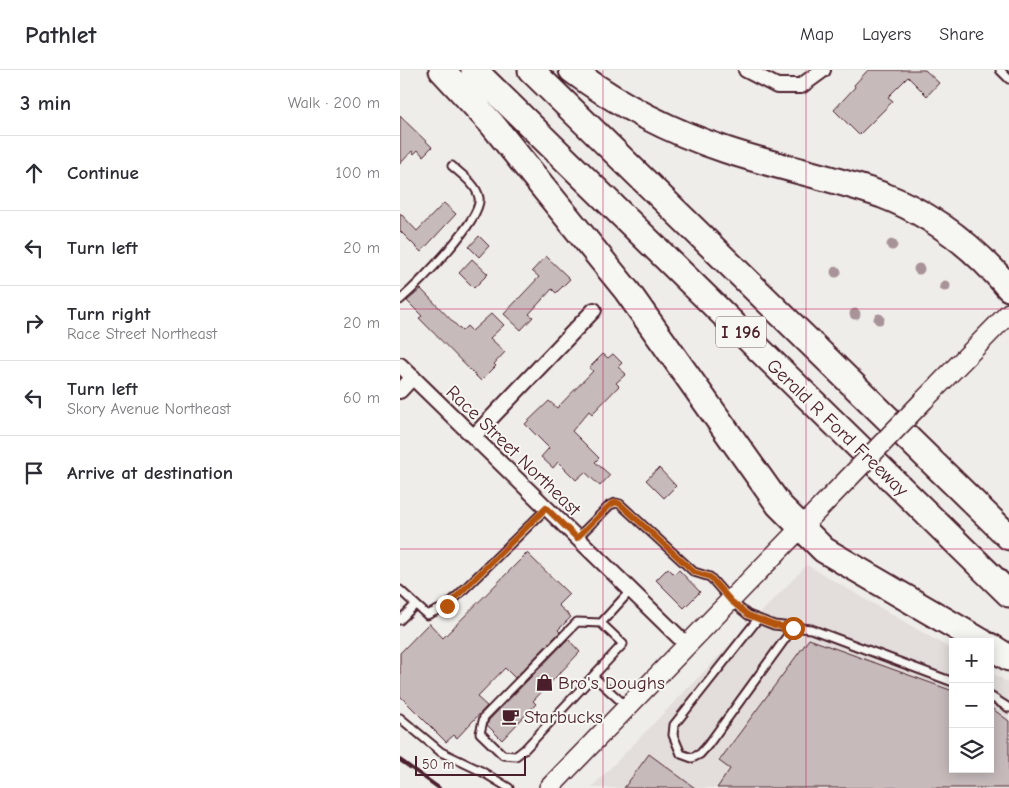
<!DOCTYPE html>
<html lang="en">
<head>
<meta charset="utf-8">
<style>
	:root { --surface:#fff; --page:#f2f2f3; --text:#2b2b33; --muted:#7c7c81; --line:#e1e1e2 }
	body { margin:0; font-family:"Comic Neue",sans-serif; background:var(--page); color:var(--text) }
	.controls { position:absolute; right:15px; bottom:15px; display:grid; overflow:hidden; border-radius:0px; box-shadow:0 2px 12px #0003 }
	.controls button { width:45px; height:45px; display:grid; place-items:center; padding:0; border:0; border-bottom:1px solid var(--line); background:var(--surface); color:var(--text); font:25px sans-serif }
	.scale { position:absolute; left:15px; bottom:12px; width:111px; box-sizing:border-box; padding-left:5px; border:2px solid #4a1f2b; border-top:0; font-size:14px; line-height:18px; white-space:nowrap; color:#4a1f2b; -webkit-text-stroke:4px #f6f6f2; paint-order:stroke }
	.stop { position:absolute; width:15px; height:15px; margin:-11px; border:4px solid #b45309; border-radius:50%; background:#fff }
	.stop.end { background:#b45309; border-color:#fff; box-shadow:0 1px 5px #0008 }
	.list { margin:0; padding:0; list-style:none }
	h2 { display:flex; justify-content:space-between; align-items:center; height:65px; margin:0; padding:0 20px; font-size:21px }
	h2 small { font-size:16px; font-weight:400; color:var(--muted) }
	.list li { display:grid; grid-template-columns:32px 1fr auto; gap:15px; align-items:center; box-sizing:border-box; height:75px; padding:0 20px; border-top:1px solid var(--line) }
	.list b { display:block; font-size:19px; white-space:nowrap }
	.list p { margin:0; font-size:16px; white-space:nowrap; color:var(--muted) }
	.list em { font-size:16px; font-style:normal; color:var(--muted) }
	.icon { flex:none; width:28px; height:28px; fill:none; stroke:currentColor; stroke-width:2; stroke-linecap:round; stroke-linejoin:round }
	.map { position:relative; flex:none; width:609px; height:718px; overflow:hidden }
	header { display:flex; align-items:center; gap:30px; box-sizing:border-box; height:70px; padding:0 25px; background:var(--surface); border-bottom:1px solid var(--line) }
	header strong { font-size:24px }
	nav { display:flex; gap:28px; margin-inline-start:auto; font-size:18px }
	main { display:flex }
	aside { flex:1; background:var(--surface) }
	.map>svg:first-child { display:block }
	.built { fill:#e3dedc }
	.building { fill:#c6babb; stroke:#4a1f2b }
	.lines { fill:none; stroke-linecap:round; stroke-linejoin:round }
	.lane-casing { stroke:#4a1f2b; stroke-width:11 }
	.street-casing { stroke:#4a1f2b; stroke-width:18 }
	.secondary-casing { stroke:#4a1f2b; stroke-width:22 }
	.highway-casing { stroke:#4a1f2b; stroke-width:29 }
	.lane { stroke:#f6f6f2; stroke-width:7 }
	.street { stroke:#f6f6f2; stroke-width:14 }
	.secondary { stroke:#f6f6f2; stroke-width:19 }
	.highway { stroke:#f6f6f2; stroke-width:25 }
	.rail { stroke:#4a1f2b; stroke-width:4 }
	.secondary-bridge-casing { stroke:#4a1f2b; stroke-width:22; stroke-linecap:butt }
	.secondary-bridge { stroke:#f6f6f2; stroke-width:19 }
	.tree { fill:#a89498 }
	.route { stroke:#b45309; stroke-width:6 }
	.grid { fill:none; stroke:#c2185b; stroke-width:1; stroke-opacity:0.55 }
	.labels { text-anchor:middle; stroke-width:4; stroke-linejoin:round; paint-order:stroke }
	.shield { fill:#f6f6f2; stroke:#7e6067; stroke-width:1 }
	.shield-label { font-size:18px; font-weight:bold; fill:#4a1f2b }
	.street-label { font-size:19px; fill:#4a1f2b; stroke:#f6f6f2 }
	.poi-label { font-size:19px; fill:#4a1f2b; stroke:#f6f6f2; text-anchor:start }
</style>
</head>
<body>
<header>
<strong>Pathlet</strong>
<nav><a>Map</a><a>Layers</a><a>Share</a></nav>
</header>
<main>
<aside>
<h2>3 min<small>Walk · 200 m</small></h2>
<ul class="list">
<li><svg class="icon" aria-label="ahead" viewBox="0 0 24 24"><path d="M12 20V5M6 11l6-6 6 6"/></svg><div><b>Continue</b></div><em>100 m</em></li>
<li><svg class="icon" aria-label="left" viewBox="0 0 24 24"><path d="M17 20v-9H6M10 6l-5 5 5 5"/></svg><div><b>Turn left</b></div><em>20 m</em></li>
<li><svg class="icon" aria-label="right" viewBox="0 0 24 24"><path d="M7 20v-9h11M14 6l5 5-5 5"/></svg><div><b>Turn right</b><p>Race Street Northeast</p></div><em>20 m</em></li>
<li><svg class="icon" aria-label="left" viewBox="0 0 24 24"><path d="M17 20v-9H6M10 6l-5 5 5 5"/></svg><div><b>Turn left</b><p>Skory Avenue Northeast</p></div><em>60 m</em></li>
<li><svg class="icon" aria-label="arrive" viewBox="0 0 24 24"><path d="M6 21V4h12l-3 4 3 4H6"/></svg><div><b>Arrive at destination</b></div></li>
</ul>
</aside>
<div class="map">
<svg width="609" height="718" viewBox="0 0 609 718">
	<rect width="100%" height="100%" fill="#efedea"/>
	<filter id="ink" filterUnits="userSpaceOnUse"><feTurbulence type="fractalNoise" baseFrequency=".02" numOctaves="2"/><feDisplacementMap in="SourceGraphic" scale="10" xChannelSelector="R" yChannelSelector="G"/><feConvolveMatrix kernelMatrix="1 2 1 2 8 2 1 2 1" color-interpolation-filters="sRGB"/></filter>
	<g filter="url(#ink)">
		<!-- built -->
		<path class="built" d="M 407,495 L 553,580 L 553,699 L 590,699 L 590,602 L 609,613 L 609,718 L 191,718 Z"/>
		<!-- building -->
		<path class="building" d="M 468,0 L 525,0 L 539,13 L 527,26 L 508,7 L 488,27 L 493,31 L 459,65 L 434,40 L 455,17 L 454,15 Z
			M 0,46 L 32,77 L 23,86 L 18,80 L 14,84 L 12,81 L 0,94 Z
			M 44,133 L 56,144 L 21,182 L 0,161 L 0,143 L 17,161 Z
			M 79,166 L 89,176 L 79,187 L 69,177 Z
			M 146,186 L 170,209 L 156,223 L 152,219 L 129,244 L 133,247 L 121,260 L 104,244 L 139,207 L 132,201 Z
			M 72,189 L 88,204 L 74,218 L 59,203 Z
			M 21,219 L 62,261 L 67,256 L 72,261 L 92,243 L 104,255 L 90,268 L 105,282 L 94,294 L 96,296 L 81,311 L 19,248 L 22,246 L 7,231 Z
			M 203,284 L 208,288 L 213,284 L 222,293 L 218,297 L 226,304 L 216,313 L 219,316 L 192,344 L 189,341 L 172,361 L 199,388 L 195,392 L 210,405 L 200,416 L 185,402 L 176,410 L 158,392 L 153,398 L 141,387 L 149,378 L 125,354 L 149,331 L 157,338 L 193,301 L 189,298 Z
			M 259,398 L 276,416 L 264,428 L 246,410 Z
			M 127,483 L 169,524 L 158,535 L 171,547 L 158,560 L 160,562 L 115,608 L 105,598 L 77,627 L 87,636 L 57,668 L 54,665 L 46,672 L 0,626 L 0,583 L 29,553 L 43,568 Z
			M 268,498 L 274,504 L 279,500 L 300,522 L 284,538 L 256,510 Z
			M 168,569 L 180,582 L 133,631 L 136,634 L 102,670 L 87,655 L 89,650 Z
			M 409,569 L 553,621 L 553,699 L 590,699 L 590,637 L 609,651 L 609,718 L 317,718 L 330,699 L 319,691 Z
			M 249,684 L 295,718 L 224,718 Z"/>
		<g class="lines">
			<defs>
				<path id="lane" d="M 600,0 L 609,9
					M 0,230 C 17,215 83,149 79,128 C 77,115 61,104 52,96
					M 177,468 L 210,435 L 216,433 L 220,434 L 294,502 L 310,507 L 331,531 L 348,545 L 374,555 L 411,559 L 553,612
					M 0,520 L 27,545 L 47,536 L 147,438
					M 358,549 L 274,655 L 273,665 L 281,684 L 292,688 L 300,684 L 308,675 L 393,558
					M 0,550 L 15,535
					M 201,553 L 177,552 L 84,647 L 80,663 L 103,685 L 116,686 L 125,679 L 223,574 L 201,553 L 231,520
					M 193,606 L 226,636
					M 590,626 L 609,638
					M 0,648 L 41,682 L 81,701 L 109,718"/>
				<path id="street" d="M 346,0 L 377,16 L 401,16 L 423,0
					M 0,295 L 288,576
					M 0,321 L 13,307
					M 74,366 L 194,240"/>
				<path id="secondary" d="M 524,330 L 609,243
					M 149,718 L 443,414"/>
				<path id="highway" d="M 42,0 L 92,54 L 227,221 L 379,435 L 424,480 L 582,572
					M 74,0 L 609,524
					M 131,0 L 609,467
					M 172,0 C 217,34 272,62 326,80 C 377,97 431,107 482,125 C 532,144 575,178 609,218
					M 590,576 L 609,588"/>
			</defs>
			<!-- lane casing -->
			<use href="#lane" class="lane-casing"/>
			<!-- street casing -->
			<use href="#street" class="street-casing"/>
			<!-- secondary casing -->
			<use href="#secondary" class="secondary-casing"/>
			<!-- highway casing -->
			<use href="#highway" class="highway-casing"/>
			<!-- lane -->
			<use href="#lane" class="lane"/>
			<!-- street -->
			<use href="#street" class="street"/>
			<!-- secondary -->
			<use href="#secondary" class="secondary"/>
			<!-- highway -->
			<use href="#highway" class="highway"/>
			<!-- rail -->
			<path class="rail" d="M 0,690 L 39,718"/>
			<defs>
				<path id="secondary-bridge" d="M 443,414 L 524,330"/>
			</defs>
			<!-- secondary-bridge casing -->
			<use href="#secondary-bridge" class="secondary-bridge-casing"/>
			<!-- secondary-bridge -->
			<use href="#secondary-bridge" class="secondary-bridge"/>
		</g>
		<!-- trees -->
		<g class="tree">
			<circle cx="492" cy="175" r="5.5"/>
			<circle cx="519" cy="199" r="5.5"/>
			<circle cx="436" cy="202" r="5.5"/>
			<circle cx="545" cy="216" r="5.5"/>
			<circle cx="455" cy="244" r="5.5"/>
			<circle cx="479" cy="249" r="5.5"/>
		</g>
	</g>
	<g class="lines" filter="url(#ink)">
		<!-- route -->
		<path class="route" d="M 47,536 L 146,438 L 177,468 L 210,435 L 216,432 L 220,434 L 294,502 L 310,507 L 331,531 L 348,545 L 374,555 L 393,558"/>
	</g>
	<!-- grid -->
	<path class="grid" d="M 203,0 L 203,718M 406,0 L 406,718M 0,239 L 609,239M 0,479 L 609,479"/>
	<!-- icons -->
	<defs>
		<symbol id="shop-bare" viewBox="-9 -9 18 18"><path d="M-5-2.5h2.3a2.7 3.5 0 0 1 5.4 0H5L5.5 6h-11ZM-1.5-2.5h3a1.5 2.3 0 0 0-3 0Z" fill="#4a1f2b" stroke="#f6f6f2" stroke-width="2.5" paint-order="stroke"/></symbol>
		<symbol id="cafe-bare" viewBox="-9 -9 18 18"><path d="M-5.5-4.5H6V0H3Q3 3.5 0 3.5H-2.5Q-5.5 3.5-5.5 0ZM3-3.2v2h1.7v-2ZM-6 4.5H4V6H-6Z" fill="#4a1f2b" stroke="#f6f6f2" stroke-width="2.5" paint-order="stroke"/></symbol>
	</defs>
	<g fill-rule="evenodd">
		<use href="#shop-bare" x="132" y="600" width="25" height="25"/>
		<use href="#cafe-bare" x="98" y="634" width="25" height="25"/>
	</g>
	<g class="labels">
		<!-- shield labels -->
		<rect class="shield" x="316" y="246.5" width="50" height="31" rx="4"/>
		<g class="shield-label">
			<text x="341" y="268">I 196</text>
		</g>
		<!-- street labels -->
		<g class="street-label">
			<text transform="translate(438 357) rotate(44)" y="7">Gerald R Ford Freeway</text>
			<text transform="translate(114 380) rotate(44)" y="7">Race Street Northeast</text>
		</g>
		<!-- poi labels -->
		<g class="poi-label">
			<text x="158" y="619">Bro's Doughs</text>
			<text x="124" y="653">Starbucks</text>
		</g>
	</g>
</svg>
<div class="controls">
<button>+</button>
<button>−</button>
<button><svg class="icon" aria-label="layers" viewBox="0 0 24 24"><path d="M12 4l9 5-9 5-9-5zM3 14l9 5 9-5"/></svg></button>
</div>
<div class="scale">50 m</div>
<div class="stop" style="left:393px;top:558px"></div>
<div class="stop end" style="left:47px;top:536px"></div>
</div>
</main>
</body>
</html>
